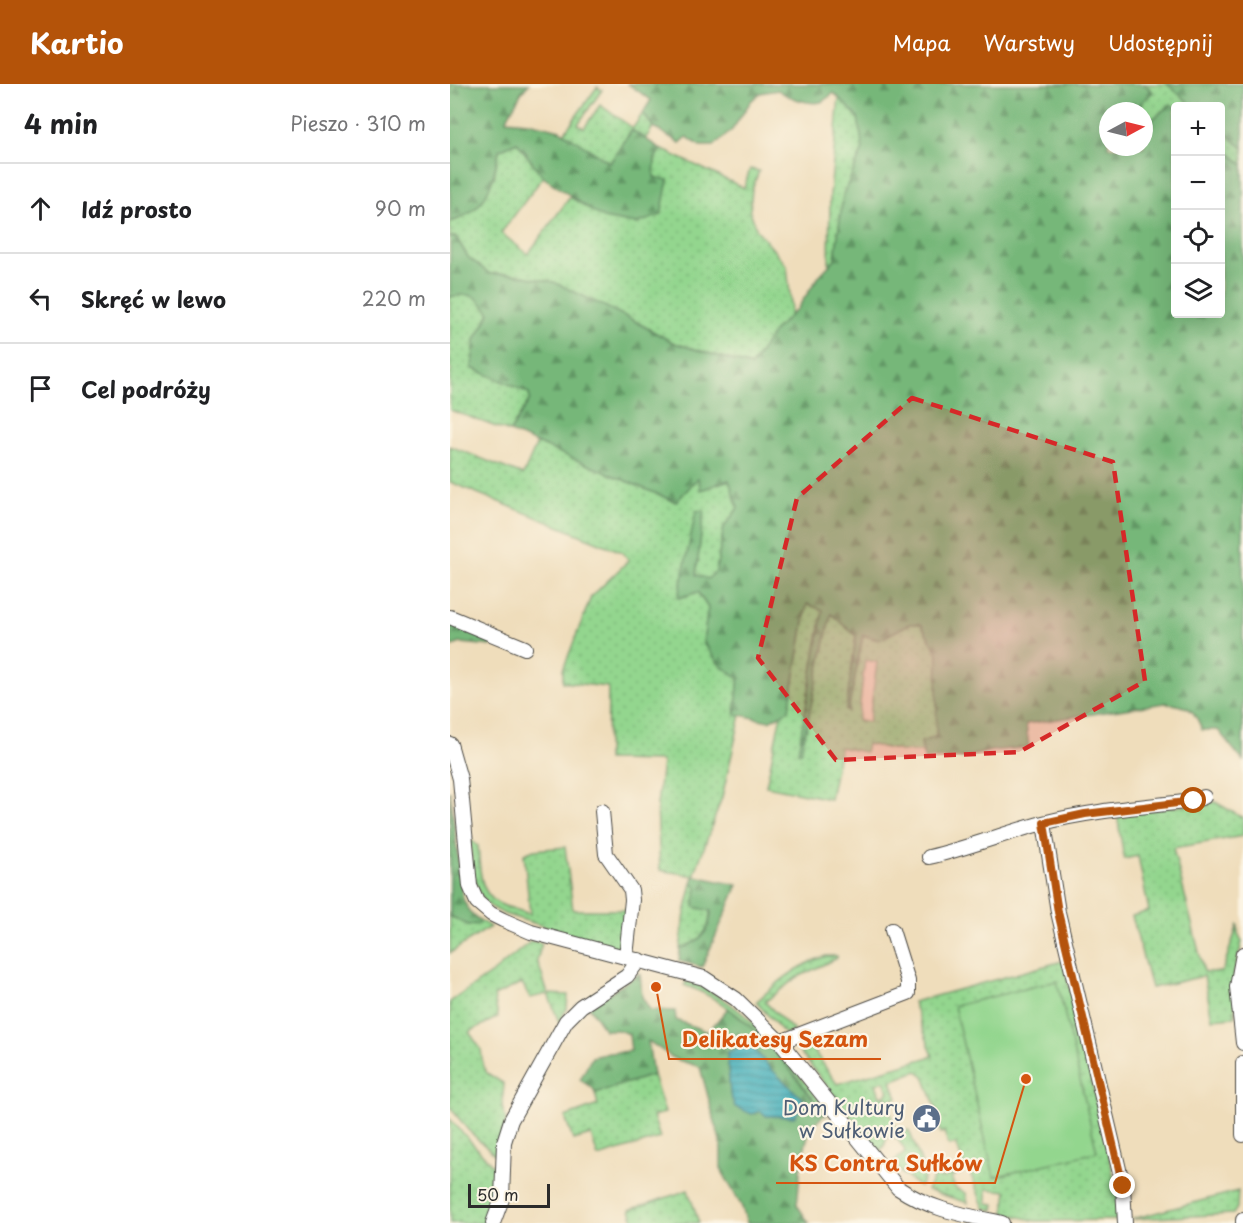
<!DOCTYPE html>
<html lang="pl">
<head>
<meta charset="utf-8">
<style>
	:root { --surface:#fff; --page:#f6f6f6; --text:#202124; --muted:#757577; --line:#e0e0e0; --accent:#b45309 }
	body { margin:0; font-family:"Playpen Sans",sans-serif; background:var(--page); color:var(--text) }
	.controls { position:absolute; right:18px; top:18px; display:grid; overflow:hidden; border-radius:6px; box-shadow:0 6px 24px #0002 }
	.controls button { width:54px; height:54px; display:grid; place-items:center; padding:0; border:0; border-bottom:2px solid var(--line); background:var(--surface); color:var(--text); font:30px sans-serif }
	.compass { position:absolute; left:649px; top:18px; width:54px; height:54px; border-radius:50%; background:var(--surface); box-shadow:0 6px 24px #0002; rotate:83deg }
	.scale { position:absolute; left:18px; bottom:15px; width:82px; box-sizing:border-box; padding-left:6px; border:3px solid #2b2b2b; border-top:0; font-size:16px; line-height:21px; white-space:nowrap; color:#2b2b2b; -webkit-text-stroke:4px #fcf5e5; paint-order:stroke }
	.stop { position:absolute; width:18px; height:18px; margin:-14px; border:4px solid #b45309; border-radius:50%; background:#fff }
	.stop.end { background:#b45309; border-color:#fff; box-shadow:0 2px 6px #0008 }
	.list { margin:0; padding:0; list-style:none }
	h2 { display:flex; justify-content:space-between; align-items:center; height:78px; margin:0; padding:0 24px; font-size:26px }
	h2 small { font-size:20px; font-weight:400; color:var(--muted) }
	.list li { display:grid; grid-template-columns:39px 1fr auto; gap:18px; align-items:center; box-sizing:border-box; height:90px; padding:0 24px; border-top:2px solid var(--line) }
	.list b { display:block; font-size:22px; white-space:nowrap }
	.list em { font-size:20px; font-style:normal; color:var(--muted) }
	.icon { flex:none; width:33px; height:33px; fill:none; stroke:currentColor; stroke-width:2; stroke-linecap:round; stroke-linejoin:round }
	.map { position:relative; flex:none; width:793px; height:1139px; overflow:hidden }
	header { display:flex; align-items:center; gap:36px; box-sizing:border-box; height:84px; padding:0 30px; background:var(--accent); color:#fff }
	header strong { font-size:28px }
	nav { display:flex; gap:33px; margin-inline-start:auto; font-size:21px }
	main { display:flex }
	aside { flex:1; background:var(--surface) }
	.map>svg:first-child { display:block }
	.grass { fill:url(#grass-dots); stroke:#5f805c; stroke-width:1.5; fill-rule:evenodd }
	.forest { fill:url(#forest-firs); stroke:#507152; stroke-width:1.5; fill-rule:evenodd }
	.park { fill:#93d68e; stroke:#5f805c; stroke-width:1.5 }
	.water { fill:url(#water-rules); stroke:#346c72; stroke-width:1.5 }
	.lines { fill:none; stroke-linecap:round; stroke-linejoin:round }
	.minor-casing { stroke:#484641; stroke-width:16 }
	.minor { stroke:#fff; stroke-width:14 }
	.route { stroke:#b45309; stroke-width:8 }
	.marked { fill:#d62828; fill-opacity:0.2; stroke:#d62828; stroke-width:4.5; stroke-dasharray:12 8; stroke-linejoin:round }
	.labels { text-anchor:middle; stroke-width:4.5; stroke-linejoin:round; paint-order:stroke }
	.service-label { font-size:20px; fill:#4e5e75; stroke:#fcf5e5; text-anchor:end }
	.leader { fill:none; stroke:#d5540f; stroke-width:2 }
	.callout-dot { fill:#d5540f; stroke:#fcf5e5; stroke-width:2 }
	.callout-label { font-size:21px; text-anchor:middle; font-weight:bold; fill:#d5540f; stroke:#fcf5e5; stroke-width:4.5; stroke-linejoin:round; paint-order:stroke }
</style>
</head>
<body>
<header>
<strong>Kartio</strong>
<nav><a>Mapa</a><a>Warstwy</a><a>Udostępnij</a></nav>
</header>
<main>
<aside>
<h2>4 min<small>Pieszo · 310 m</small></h2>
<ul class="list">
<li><svg class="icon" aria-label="ahead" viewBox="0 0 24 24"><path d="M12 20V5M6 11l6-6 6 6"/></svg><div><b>Idź prosto</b></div><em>90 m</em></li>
<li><svg class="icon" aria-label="left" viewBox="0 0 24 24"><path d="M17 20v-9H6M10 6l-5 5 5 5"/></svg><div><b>Skręć w lewo</b></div><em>220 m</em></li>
<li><svg class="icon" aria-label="arrive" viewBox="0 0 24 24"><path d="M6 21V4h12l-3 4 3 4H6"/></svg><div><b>Cel podróży</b></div></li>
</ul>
</aside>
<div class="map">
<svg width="793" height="1139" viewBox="0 0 793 1139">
	<defs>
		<pattern id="grass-dots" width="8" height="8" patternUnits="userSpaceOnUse" patternTransform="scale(1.5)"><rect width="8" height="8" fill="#93d68e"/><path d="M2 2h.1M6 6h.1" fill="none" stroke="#7fb87b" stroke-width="1.8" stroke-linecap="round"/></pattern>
		<pattern id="forest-firs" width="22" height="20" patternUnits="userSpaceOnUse" patternTransform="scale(1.5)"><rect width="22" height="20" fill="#76b779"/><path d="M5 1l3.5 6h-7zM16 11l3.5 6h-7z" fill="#619563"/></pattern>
		<pattern id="water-rules" width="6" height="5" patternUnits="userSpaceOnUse" patternTransform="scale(1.5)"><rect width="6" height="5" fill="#3dadb9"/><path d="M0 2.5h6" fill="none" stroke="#338d97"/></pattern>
	</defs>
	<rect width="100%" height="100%" fill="#fcf5e5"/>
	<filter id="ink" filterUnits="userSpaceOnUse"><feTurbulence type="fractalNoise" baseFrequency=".0167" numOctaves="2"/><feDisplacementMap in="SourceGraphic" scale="12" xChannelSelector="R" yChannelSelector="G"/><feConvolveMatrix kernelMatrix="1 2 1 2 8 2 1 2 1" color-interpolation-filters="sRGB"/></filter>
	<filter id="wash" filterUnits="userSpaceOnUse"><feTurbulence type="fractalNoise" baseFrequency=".008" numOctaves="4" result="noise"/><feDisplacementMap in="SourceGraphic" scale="24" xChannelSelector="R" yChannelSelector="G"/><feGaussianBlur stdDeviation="1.35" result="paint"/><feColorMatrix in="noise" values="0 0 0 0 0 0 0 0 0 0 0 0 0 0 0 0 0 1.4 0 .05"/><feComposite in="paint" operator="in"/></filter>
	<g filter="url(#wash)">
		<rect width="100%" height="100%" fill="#efddbb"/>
		<!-- grass -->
		<path class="grass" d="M 694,0 L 717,0 L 743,22 L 726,22 L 725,24 L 720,21 L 703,35 L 694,35 L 694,27 L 687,27 L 691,19 L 702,8 Z
			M 147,3 L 152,6 L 128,40 L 134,44 L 150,21 L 183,44 L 193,29 L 203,43 L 196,55 L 181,46 L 160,79 L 114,49 Z
			M 389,13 L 408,33 L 413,65 L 393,111 L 385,175 L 379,182 L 380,111 Z
			M 770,45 L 793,64 L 793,81 L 771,62 Z
			M 67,58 L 93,93 L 51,149 L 78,170 L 120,113 L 154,134 L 186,140 L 218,96 L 204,94 L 205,74 L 211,65 L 294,104 L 300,85 L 309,87 L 302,105 L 300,127 L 307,146 L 337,182 L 341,220 L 340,232 L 324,247 L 302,282 L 224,259 L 179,234 L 63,190 L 40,190 L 18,173 L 6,153 L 0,153 L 0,138 L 9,135 L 44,93 L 49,66 Z
			M 17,209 L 28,214 L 40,229 L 25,256 L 22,284 L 79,308 L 80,315 L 60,348 L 0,326 L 0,290 L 2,286 L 0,284 L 0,213 Z
			M 87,359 L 226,418 L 248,393 L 251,406 L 279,395 L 288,424 L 274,443 L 266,487 L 258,495 L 246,491 L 254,426 L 229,514 L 248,508 L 258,524 L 253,559 L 271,582 L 289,594 L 285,629 L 291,631 L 272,713 L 244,792 L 210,786 L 207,722 L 212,677 L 157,676 L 158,603 L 113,598 L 113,586 L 141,513 L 179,476 L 172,468 L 0,398 L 0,362 L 73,391 Z
			M 357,520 L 373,526 L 348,668 L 350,669 L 381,529 L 406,552 L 396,626 L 398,628 L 413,551 L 429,556 L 459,540 L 471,540 L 488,569 L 488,621 L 486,653 L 472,658 L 473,668 L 451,667 L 417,660 L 415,668 L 390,663 L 380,715 L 316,702 L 331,630 L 339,626 ZM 415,576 L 427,578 L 419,638 L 408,637 Z
			M 765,718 L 793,734 L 793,752 L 723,764 L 754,888 L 772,888 L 788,840 L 788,849 L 792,858 L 784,889 L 785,933 L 762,935 L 754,892 L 701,904 L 682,832 L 699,827 L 688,772 L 674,775 L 667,730 Z
			M 20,755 L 28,762 C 30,781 28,808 48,819 C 57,824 70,826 80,830 L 74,770 L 84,766 L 115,763 L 123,826 L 178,826 L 175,862 L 168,865 L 54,830 C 49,827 42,824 37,820 C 22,804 22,776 20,755 Z
			M 242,799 C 261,816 268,838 247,857 C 243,861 235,863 230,865 L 235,829 Z
			M 0,832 L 18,841 L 29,840 L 31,837 L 40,843 L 0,869 Z
			M 81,857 L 92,859 L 87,876 L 98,910 L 118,911 L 117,924 L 109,938 L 98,910 L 80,914 L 72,899 L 44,912 L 48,933 L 19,948 L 31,965 L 33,982 L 37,989 L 54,1000 L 52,1023 L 56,1037 L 48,1070 L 44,1070 L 18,1046 L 0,1023 L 0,918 L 46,886 Z
			M 376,872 L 387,872 L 387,874 L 346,894 L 315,918 L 344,947 L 335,950 L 306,918 C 328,898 347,881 376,872 Z
			M 613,877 L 671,1123 L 667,1136 L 586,1137 L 554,1129 L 557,1107 L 537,1105 L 537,1119 L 545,1120 L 544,1126 L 534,1124 L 519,1086 L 501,1093 L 505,1104 L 516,1109 L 518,1119 L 477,1106 L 486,1090 L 487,1089 L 490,1095 L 515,1084 L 506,1060 L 499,1062 L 494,1048 L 491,1049 L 485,1032 L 488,1030 L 474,992 L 467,987 L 441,997 L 447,1014 L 438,1017 L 436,1010 L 439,1008 L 434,997 L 426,1000 L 430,1012 L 434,1011 L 446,1044 L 454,1047 L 459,1046 L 474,1086 L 474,1094 L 470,1103 L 440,1080 L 455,1069 L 454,1064 L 446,1053 L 437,1053 L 434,1062 L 429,1068 L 343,959 L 355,954 L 387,1000 L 483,972 L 463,918 Z
			M 237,897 C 297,918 333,972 372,1019 L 377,1028 L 376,1032 C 339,982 296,922 234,901 Z
			M 203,991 L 215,1029 L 203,1032 L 210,1054 L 148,1073 L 141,1051 L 123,1056 L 115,1033 L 148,1021 L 145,1009 Z
			M 0,1035 L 45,1084 C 51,1103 45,1123 36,1139 L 0,1139 Z
			M 238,1106 L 249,1139 L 185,1139 L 180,1126 Z
			M 788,1107 L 787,1124 L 783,1130 L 682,1135 Z"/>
		<!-- forest -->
		<path class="forest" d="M 0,0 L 79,0 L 72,8 L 56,36 L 78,38 L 110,46 L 160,79 L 182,46 L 211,65 L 205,74 L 204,93 L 218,96 L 211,131 L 186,140 L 153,134 L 93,93 L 67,58 L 49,66 C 42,101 38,126 0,138 Z
			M 178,0 L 694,0 L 703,8 L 691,19 L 687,27 L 658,27 L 658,63 L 694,63 L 694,35 L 703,35 L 721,20 L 725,24 L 726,230 L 770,230 L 771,62 L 793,81 L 793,357 L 791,370 L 793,371 L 793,677 L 768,646 L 752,646 C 744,623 738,622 715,619 L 576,640 L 579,663 L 541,667 L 511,674 L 474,675 L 471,658 L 486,653 L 488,569 L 471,540 L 459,540 L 429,556 L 413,551 L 398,628 L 396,626 L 406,552 L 381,530 L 351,668 L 348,668 L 373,526 L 357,520 L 339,626 L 319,637 L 285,630 L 289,594 L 271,582 L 253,559 L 258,524 L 248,508 L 228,514 L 246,427 L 254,426 L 246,491 L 258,495 L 266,487 L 274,443 L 288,424 L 279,396 L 251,406 L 248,394 L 226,418 L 60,348 L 80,315 L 79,309 L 22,284 L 25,256 L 40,229 C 26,211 23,208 0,213 L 0,153 L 6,153 L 18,173 L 40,190 L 63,190 L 104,198 L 179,234 L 224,259 L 301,282 L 324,247 L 347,225 L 370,191 L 385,175 L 393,111 L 413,65 L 408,33 L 384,9 C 380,12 375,16 371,18 C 359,21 337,13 328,6 L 310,9 L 301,17 L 282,46 L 264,62 L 250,62 L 237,53 L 230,59 L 203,43 L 193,29 L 201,16 Z
			M 717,0 L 793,0 L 793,64 L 771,45 L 770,22 L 743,22 Z
			M 0,538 L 42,556 L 41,562 L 11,559 L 0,563 Z
			M 0,707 L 13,815 L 20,829 L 31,837 L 29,840 L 18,841 L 0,832 Z
			M 244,792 L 288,801 L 252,883 L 229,877 L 230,865 C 248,858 261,849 261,827 L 244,823 L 247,804 L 242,799 Z
			M 190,889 L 192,913 L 200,926 L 225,927 L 226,936 L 258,948 L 278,924 L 308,949 L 330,973 L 375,1030 L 360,1044 L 351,1078 L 347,1121 L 359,1139 L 297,1139 L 292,1123 L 271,1085 L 271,1060 L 250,983 L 225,975 L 198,957 L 203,991 L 145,1009 L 143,1004 L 130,996 L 142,973 L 159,969 L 181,967 L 179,950 L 168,946 L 155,946 L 139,923 ZM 295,962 L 303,964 L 320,984 L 317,1032 L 311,1027 L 280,1010 L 277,968 Z"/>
		<!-- park -->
		<path class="park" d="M 607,897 L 647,1068 L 544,1093 L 504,922 Z"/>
		<!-- water -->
		<path class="water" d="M 295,962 L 303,964 L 320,984 L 353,1015 L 353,1022 L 344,1033 L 316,1032 L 311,1027 L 302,1030 L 285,1023 L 280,1010 L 277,968 Z"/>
	</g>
	<g filter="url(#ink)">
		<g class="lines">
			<defs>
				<path id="minor" d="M 0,533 L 75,564
					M 0,660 L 10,695 L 20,802 L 27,818 L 41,830 L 53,836 L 81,848 L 254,894 L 286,915 L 330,958 L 448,1104 C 483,1127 512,1130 552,1139
					M 152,727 L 156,770 L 181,806 L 182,816 L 176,873
					M 594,739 L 608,828 L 673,1102 L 675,1139
					M 479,773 C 518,764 555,749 593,739 C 642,726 694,723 743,717 L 754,713
					M 793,870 L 787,903 L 793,959
					M 330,958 L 458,909 L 458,897 L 442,846
					M 793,979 L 793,1051
					M 43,1139 L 52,1115 L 54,1058 L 61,1036 L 116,937 L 131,922 L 177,892 L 189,876
					M 793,1139 L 793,1136"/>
			</defs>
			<!-- minor casing -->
			<use href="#minor" class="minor-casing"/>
			<!-- minor -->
			<use href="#minor" class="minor"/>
		</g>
	</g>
	<g class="lines" filter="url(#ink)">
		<!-- route -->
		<path class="route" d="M 673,1102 L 608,828 L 594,739 L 635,730 L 744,717"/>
	</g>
	<!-- marked area -->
	<path class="marked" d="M 462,314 L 663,378 L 695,597 L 569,668 L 386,676 L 308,574 L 347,414 Z"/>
	<!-- icons -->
	<defs>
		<symbol id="civic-disc" viewBox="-11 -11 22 22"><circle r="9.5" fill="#5c6f8a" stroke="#fcf5e5"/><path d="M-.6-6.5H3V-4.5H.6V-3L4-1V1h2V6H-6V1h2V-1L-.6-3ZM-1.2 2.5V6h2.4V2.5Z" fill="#fff"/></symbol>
	</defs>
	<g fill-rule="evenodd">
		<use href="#civic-disc" x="460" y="1018" width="33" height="33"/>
	</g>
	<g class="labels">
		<!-- service labels -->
		<g class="service-label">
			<text x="455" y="1031">Dom Kultury<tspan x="455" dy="23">w Sułkowie</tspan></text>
		</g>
	</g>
	<!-- callouts -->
	<path class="leader" d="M206 903L219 975H431M576 995L545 1099H326"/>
	<g class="callout-dot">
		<circle cx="206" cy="903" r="6"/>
		<circle cx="576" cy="995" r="6"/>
	</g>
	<g class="callout-label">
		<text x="325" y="963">Delikatesy Sezam</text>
		<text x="436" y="1087">KS Contra Sułków</text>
	</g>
</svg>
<div class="controls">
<button>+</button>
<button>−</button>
<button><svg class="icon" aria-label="locate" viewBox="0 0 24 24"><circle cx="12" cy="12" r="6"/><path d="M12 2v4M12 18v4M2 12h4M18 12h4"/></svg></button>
<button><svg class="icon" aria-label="layers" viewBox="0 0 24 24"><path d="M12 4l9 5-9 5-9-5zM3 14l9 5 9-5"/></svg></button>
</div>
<svg class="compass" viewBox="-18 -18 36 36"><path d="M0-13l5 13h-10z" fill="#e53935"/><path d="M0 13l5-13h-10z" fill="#757577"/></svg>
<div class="scale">50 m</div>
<div class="stop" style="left:744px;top:717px"></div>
<div class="stop end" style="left:673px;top:1102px"></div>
</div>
</main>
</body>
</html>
